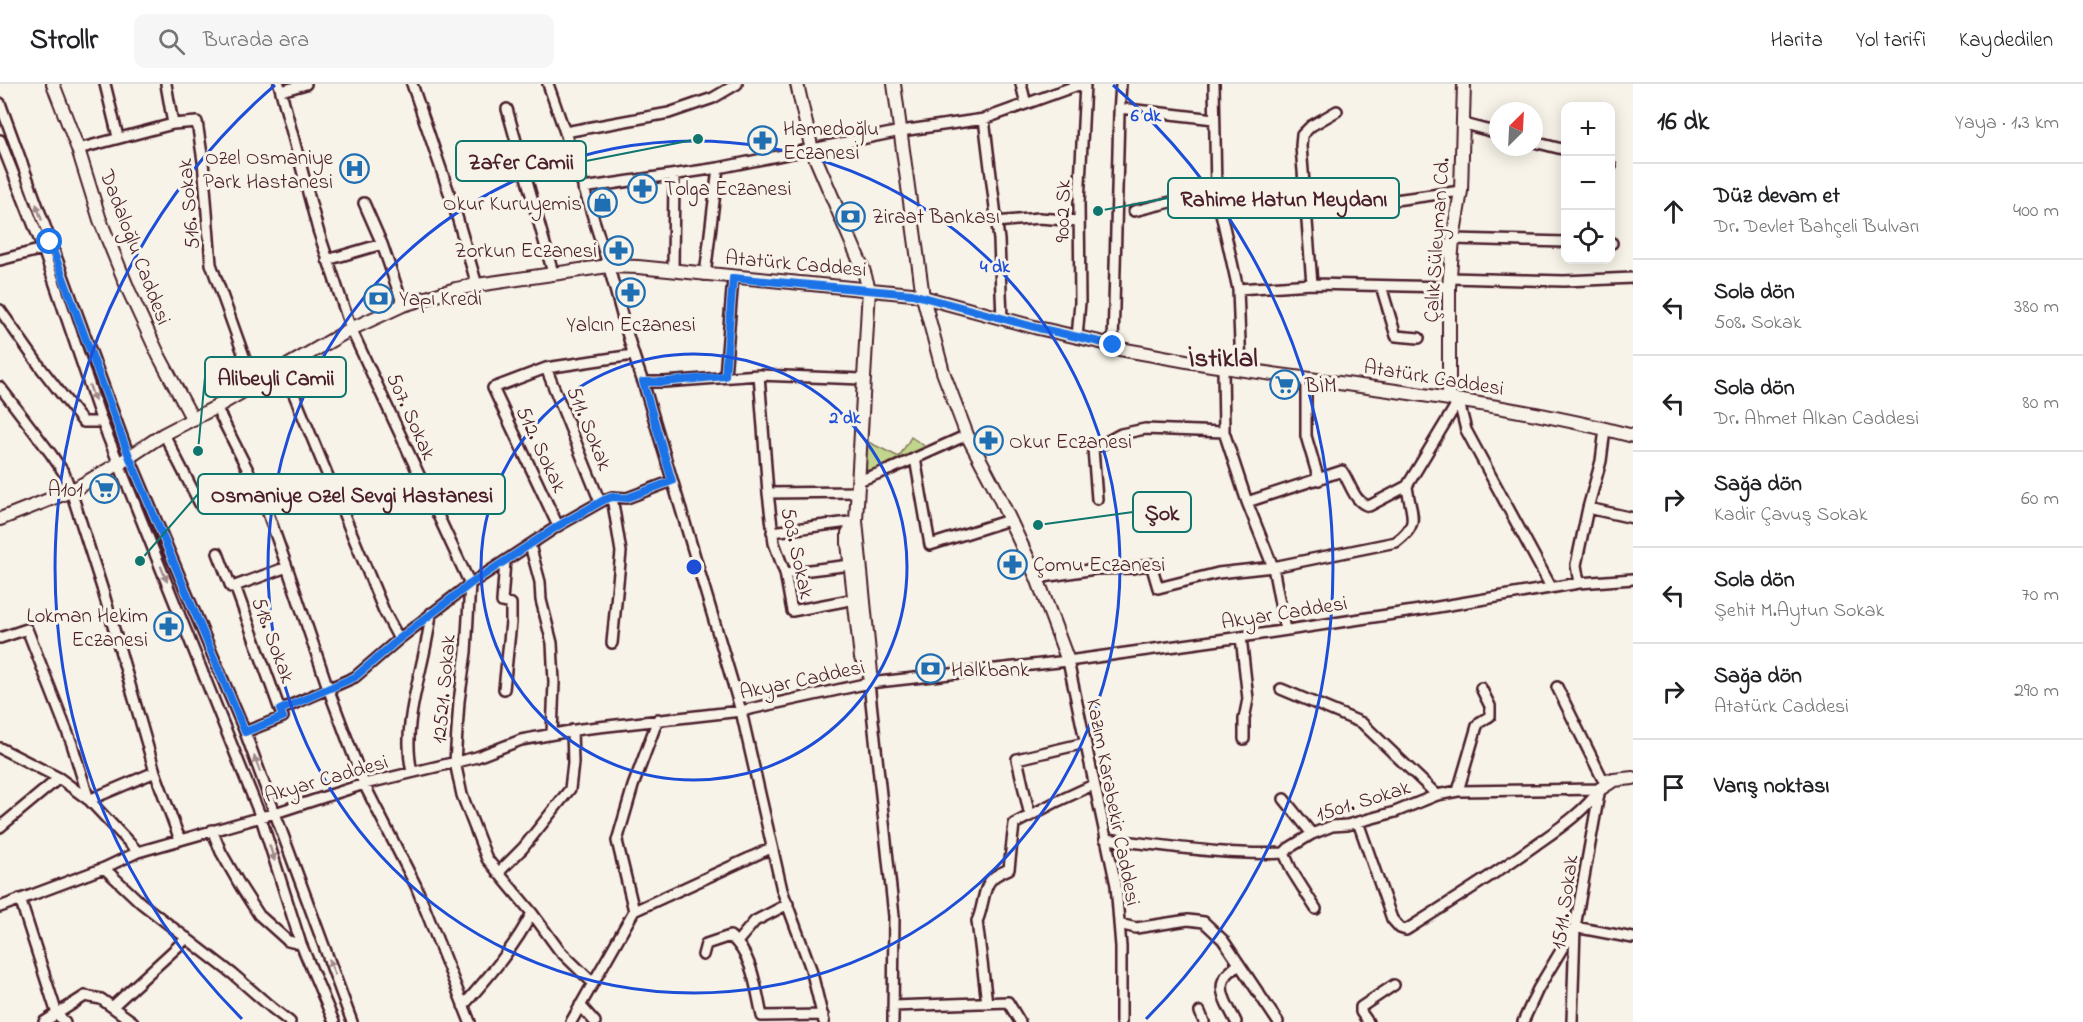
<!DOCTYPE html>
<html lang="tr">
<head>
<meta charset="utf-8">
<style>
	:root { --surface:#fff; --page:#f6f6f6; --text:#202124; --muted:#757577; --line:#e0e0e0 }
	body { margin:0; font-family:"Indie Flower",sans-serif; background:var(--page); color:var(--text) }
	.controls { position:absolute; right:18px; top:18px; display:grid; overflow:hidden; border-radius:12px; box-shadow:0 3px 15px #0003 }
	.controls button { width:54px; height:54px; display:grid; place-items:center; padding:0; border:0; border-bottom:2px solid var(--line); background:var(--surface); color:var(--text); font:30px sans-serif }
	.compass { position:absolute; left:1489px; top:18px; width:54px; height:54px; border-radius:50%; background:var(--surface); box-shadow:0 3px 15px #0003; rotate:24deg }
	.stop { position:absolute; width:18px; height:18px; margin:-14px; border:4px solid #1a73e8; border-radius:50%; background:#fff }
	.stop.end { background:#1a73e8; border-color:#fff; box-shadow:0 2px 6px #0008 }
	.list { margin:0; padding:0; list-style:none }
	h2 { display:flex; justify-content:space-between; align-items:center; height:78px; margin:0; padding:0 24px; font-size:26px }
	h2 small { font-size:20px; font-weight:400; color:var(--muted) }
	.list li { display:grid; grid-template-columns:39px 1fr auto; gap:18px; align-items:center; box-sizing:border-box; height:96px; padding:0 24px; border-top:2px solid var(--line) }
	.list b { display:block; font-size:22px; white-space:nowrap }
	.list p { margin:0; font-size:20px; white-space:nowrap; color:var(--muted) }
	.list em { font-size:20px; font-style:normal; color:var(--muted) }
	.icon { flex:none; width:33px; height:33px; fill:none; stroke:currentColor; stroke-width:2; stroke-linecap:round; stroke-linejoin:round }
	.map { position:relative; flex:none; width:1633px; height:938px; overflow:hidden }
	header { display:flex; align-items:center; gap:36px; box-sizing:border-box; height:84px; padding:0 30px; background:var(--surface); border-bottom:2px solid var(--line) }
	header strong { font-size:28px }
	nav { display:flex; gap:33px; margin-inline-start:auto; font-size:21px }
	.search { width:420px; height:54px; background:var(--page); display:flex; align-items:center; gap:15px; box-sizing:border-box; padding:0 21px; border-radius:12px; color:var(--muted); font-size:22px }
	main { display:flex }
	aside { flex:1; background:var(--surface) }
	.map>svg:first-child { display:block }
	.green { fill:#c1d68c; stroke:#867a5c; stroke-width:1.5 }
	.lines { fill:none; stroke-linecap:round; stroke-linejoin:round }
	.street-casing { stroke:#4a1f2b; stroke-width:14 }
	.secondary-casing { stroke:#4a1f2b; stroke-width:16 }
	.street { stroke:#f7f3e8; stroke-width:9 }
	.secondary { stroke:#f7f3e8; stroke-width:12 }
	.oneway { fill:#a0898a }
	.route { stroke:#1a73e8; stroke-width:8 }
	.ring { fill:none; stroke:#1d4ed8; stroke-width:3 }
	.labels { text-anchor:middle; stroke-width:6; stroke-linejoin:round; paint-order:stroke }
	.poi-label { font-size:21px; fill:#4a1f2b; stroke:#f7f3e8; text-anchor:start }
	.street-label { font-size:21px; fill:#4a1f2b; stroke:#f7f3e8 }
	.district-label { font-size:27px; font-weight:bold; fill:#4a1f2b; stroke:#f7f3e8 }
	.centre { fill:#1d4ed8; stroke:#f7f3e8; stroke-width:3 }
	.ring-label { font-size:18px; text-anchor:middle; font-weight:bold; fill:#1d4ed8; stroke:#f7f3e8; stroke-width:6; stroke-linejoin:round; paint-order:stroke }
	.leader { fill:none; stroke:#0f766e; stroke-width:2 }
	.callout-dot { fill:#0f766e; stroke:#f7f3e8; stroke-width:2 }
	.callout { fill:#f7f3e8; stroke:#0f766e; stroke-width:2 }
	.callout-label { font-size:22px; text-anchor:middle; font-weight:bold; fill:#4a1f2b }
</style>
</head>
<body>
<header>
<strong>Strollr</strong>
<div class="search"><svg class="icon" aria-label="search" viewBox="0 0 24 24"><circle cx="10" cy="10" r="6"/><path d="M15 15l6 6"/></svg>Burada ara</div>
<nav><a>Harita</a><a>Yol tarifi</a><a>Kaydedilen</a></nav>
</header>
<main>
<div class="map">
<svg width="1633" height="938" viewBox="0 0 1633 938">
	<rect width="100%" height="100%" fill="#f7f3e8"/>
	<filter id="ink" filterUnits="userSpaceOnUse"><feTurbulence type="fractalNoise" baseFrequency=".0167" numOctaves="2"/><feDisplacementMap in="SourceGraphic" scale="12" xChannelSelector="R" yChannelSelector="G"/><feConvolveMatrix kernelMatrix="1 2 1 2 8 2 1 2 1" color-interpolation-filters="sRGB"/></filter>
	<g filter="url(#ink)">
		<!-- green -->
		<path class="green" d="M 911,353 L 929,365 L 883,385 L 866,386 L 861,382 L 864,356 L 899,373 Z"/>
		<g class="lines">
			<defs>
				<path id="street" d="M 105,0 L 118,53
					M 166,0 L 173,40
					M 279,0 L 318,146 L 351,245 L 470,500 L 466,568 L 459,617 L 455,678 L 462,711 L 487,775 L 532,829 L 559,866 L 593,899
					M 412,0 L 455,126 L 477,201
					M 548,0 C 570,61 590,122 609,184 C 620,222 629,261 643,298 L 741,627 L 782,806 L 811,885 L 824,938
					M 1021,0 L 1026,20
					M 1214,0 L 1216,107 L 1238,205 L 1241,285
					M 281,7 L 306,0
					M 0,19 L 129,372 L 245,648 L 352,938
					M 1119,24 L 1214,35
					M 507,25 L 553,189
					M 984,35 L 999,156 L 1002,235
					M 1464,40 L 1498,49
					M 565,48 L 669,29 L 713,14 L 737,0
					M 0,56 L 43,165 L 102,338 L 260,731 L 301,860 L 334,938
					M 1534,58 L 1566,66
					M 78,65 L 173,40 L 197,38 L 203,77 L 211,180 L 254,300
					M 1610,81 L 1611,82
					M 583,104 L 718,84 L 901,47 L 984,35 L 1081,0
					M 364,119 L 382,160 L 403,221
					M 1134,127 L 1216,107
					M 1307,128 L 1461,107
					M 996,138 L 1039,134 L 1079,137
					M 1453,155 L 1566,158
					M 1610,159 L 1612,159
					M 0,176 L 43,165
					M 327,176 L 382,160
					M 673,187 L 674,91
					M 705,191 L 718,84
					M 1450,194 L 1564,197 L 1633,194
					M 1312,200 L 1301,62 L 1302,51 L 1311,42 L 1337,27
					M 1381,202 L 1396,252 L 1419,254
					M 1238,205 L 1312,200 L 1449,203
					M 0,226 L 41,284 L 83,338 L 102,338
					M 1077,254 L 1080,218 L 1079,119 L 1085,0
					M 1113,261 L 1119,29 L 1121,0
					M 1223,283 L 1224,348 L 1247,418 L 1273,483 L 1285,546
					M 283,284 L 384,527 L 399,555
					M 546,284 L 600,418
					M 759,291 L 768,409
					M 725,292 L 733,194
					M 1306,294 L 1306,352 L 1319,396
					M 643,298 L 664,298 L 759,291 L 862,295
					M 0,303 L 51,370 L 64,389 L 71,407 L 103,507 L 155,688 L 180,756
					M 1459,318 L 1466,346 L 1551,503
					M 216,323 L 264,418 L 287,483 L 328,604 L 364,700 L 416,802 L 470,938
					M 1605,345 L 1601,377 L 1588,424 L 1633,434
					M 164,350 L 201,422
					M 915,374 L 930,461 L 1009,436
					M 858,397 L 891,385 L 967,351
					M 1097,415 L 1093,365 L 1121,350 L 1145,345 L 1224,348
					M 1247,418 L 1342,387 C 1350,398 1354,419 1369,422 L 1407,402 L 1459,316
					M 558,442 L 493,304 L 546,284 L 633,271
					M 772,448 L 856,437
					M 530,461 L 540,498 L 541,516 L 552,559 L 554,598 L 552,650
					M 218,469 L 231,503 L 235,502 L 280,626
					M 785,489 L 851,481
					M 1037,494 L 1095,485 L 1133,484 L 1151,480 L 1158,504 L 1218,489 L 1273,483 L 1396,458 C 1422,439 1410,430 1407,402
					M 1579,499 L 1576,481 L 1588,424
					M 235,502 L 287,483
					M 855,515 L 792,527 L 785,489 L 774,459 L 768,409 L 858,408
					M 1241,553 L 1248,615 L 1244,635 L 1244,655
					M 0,554 L 27,545 L 72,660 L 89,716 L 155,688
					M 612,559 L 621,468 L 612,413
					M 1068,577 L 1116,801 L 1121,863 L 1121,938
					M 869,599 L 894,832 L 893,938
					M 1557,603 L 1602,694 L 1614,696
					M 504,605 L 511,538 L 511,520 L 502,518 L 505,477
					M 1281,605 L 1362,639 L 1437,711
					M 245,648 L 283,633 L 280,626 L 355,593 L 399,555 L 470,500 L 558,442 L 604,416 L 612,413 L 627,414 L 672,397
					M 0,664 L 59,694 L 89,716 L 138,768
					M 412,688 C 400,636 426,582 431,529
					M 1458,707 L 1477,642 L 1480,638 L 1490,632 L 1490,622 L 1481,604
					M 1284,715 L 1312,750
					M 1030,732 L 1017,675 L 1085,659
					M 1358,738 L 1392,835 L 1400,844 L 1406,846 C 1449,819 1492,792 1534,762 C 1558,745 1583,729 1600,705
					M 0,743 L 59,694
					M 212,746 L 221,768 L 241,803 L 259,831 L 288,857 L 301,860
					M 1105,755 C 1162,761 1227,772 1284,769 L 1289,764 L 1312,750 L 1332,742 L 1347,741 L 1395,728 L 1437,711 L 1458,707 L 1600,705
					M 1284,769 L 1292,787 L 1316,825
					M 104,784 L 141,819 L 234,891 L 272,924 L 290,938
					M 498,789 L 523,764 L 570,705 L 573,679 L 572,646
					M 20,815 L 57,930 L 65,938
					M 0,823 L 104,784 L 138,768 L 275,729 L 364,700 L 477,673 L 521,656 L 581,645 L 741,627 L 869,599 L 1068,577 L 1241,553 L 1420,526 L 1579,499 L 1633,495
					M 634,827 L 771,764
					M 1119,840 L 1136,844 L 1188,836 L 1204,838 L 1223,856 L 1278,938
					M 737,858 L 755,837 L 788,820
					M 703,871 L 706,860 L 730,852 C 753,871 756,905 762,932 L 823,931
					M 987,919 L 977,837 C 983,826 983,802 992,795 C 996,790 1003,788 1009,785 L 1014,740 L 1054,719 L 1093,701
					M 580,921 L 595,938
					M 463,922 C 489,892 514,864 532,829
					M 893,922 L 1008,918 L 1020,938
					M 112,923 L 187,854
					M 1200,928 L 1204,938
					M 44,938 L 85,912 L 101,915 L 133,938
					M 571,938 L 634,827 L 617,757 L 633,702 L 658,635
					M 1236,938 C 1231,927 1217,907 1224,895 C 1227,889 1234,885 1238,880
					M 1368,938 L 1361,928 L 1361,923 L 1394,901
					M 1523,938 L 1538,905 L 1575,843 L 1633,854
					M 1572,938 L 1575,843 L 1599,710"/>
				<path id="secondary" d="M 53,0 L 78,65 L 100,136 L 128,205 L 159,272 L 193,336
					M 797,0 L 812,66 L 863,185 L 869,205 L 856,437 L 871,589 L 869,599
					M 894,0 L 923,213 L 943,288 L 967,351 L 994,402 L 1037,494 L 1068,577
					M 1449,314 L 1449,203 L 1453,155 L 1461,107 L 1464,0
					M 0,435 L 71,407 L 120,379 L 164,350 L 216,323 L 351,245 L 403,221 L 456,205 L 477,201 L 608,182 L 638,183 L 912,210 L 1038,244 L 1113,261 L 1120,265 C 1155,271 1189,278 1224,283 C 1361,303 1499,317 1633,352
					M 856,437 L 848,449 L 848,459 L 861,574
					M 1600,705 L 1614,696 L 1633,694"/>
			</defs>
			<!-- street casing -->
			<use href="#street" class="street-casing"/>
			<!-- secondary casing -->
			<use href="#secondary" class="secondary-casing"/>
			<!-- street -->
			<use href="#street" class="street"/>
			<!-- secondary -->
			<use href="#secondary" class="secondary"/>
		</g>
		<!-- one-way arrows -->
		<defs><path id="oneway-solid" d="M-6-.8H1V-3.2L6.5 0L1 3.2V.8H-6Z" transform="scale(1.5)"/></defs>
		<g class="oneway">
			<use href="#oneway-solid" transform="translate(39 128) rotate(-109)"/>
			<use href="#oneway-solid" transform="translate(92 309) rotate(71)"/>
			<use href="#oneway-solid" transform="translate(164 490) rotate(68)"/>
			<use href="#oneway-solid" transform="translate(257 680) rotate(-110)"/>
			<use href="#oneway-solid" transform="translate(272 769) rotate(72)"/>
			<use href="#oneway-solid" transform="translate(332 883) rotate(-110)"/>
		</g>
	</g>
	<g class="lines" filter="url(#ink)">
		<!-- route -->
		<path class="route" d="M 50,158 L 129,372 L 245,648 L 283,633 L 280,626 L 355,593 L 399,555 L 470,500 L 558,442 L 604,416 L 612,413 L 627,414 L 672,397 L 643,298 L 664,298 L 725,292 L 733,194 L 912,210 L 1038,244 L 1113,261"/>
	</g>
	<!-- distance rings -->
	<g class="ring">
		<circle cx="694" cy="483" r="213"/>
		<circle cx="694" cy="483" r="426"/>
		<path d="M242 935A639 639 0 0 1 275 1M1113 1A639 639 0 0 1 1146 935"/>
	</g>
	<!-- icons -->
	<defs>
		<symbol id="pharmacy-ring" viewBox="-11 -11 22 22"><circle r="9.5" fill="#f7f3e8" stroke="#1f6fb2" stroke-width="1.5"/><path d="M-2-6h4v4h4v4h-4v4h-4v-4h-4v-4h4Z" fill="#1f6fb2"/></symbol>
		<symbol id="hospital-ring" viewBox="-11 -11 22 22"><circle r="9.5" fill="#f7f3e8" stroke="#1f6fb2" stroke-width="1.5"/><path d="M-5-5h3v3.5h4V-5h3V5h-3V1.5h-4V5h-3Z" fill="#1f6fb2"/></symbol>
		<symbol id="shop-ring" viewBox="-11 -11 22 22"><circle r="9.5" fill="#f7f3e8" stroke="#1f6fb2" stroke-width="1.5"/><path d="M-5-2.5h2.3a2.7 3.5 0 0 1 5.4 0H5L5.5 6h-11ZM-1.5-2.5h3a1.5 2.3 0 0 0-3 0Z" fill="#1f6fb2"/></symbol>
		<symbol id="bank-ring" viewBox="-11 -11 22 22"><circle r="9.5" fill="#f7f3e8" stroke="#1f6fb2" stroke-width="1.5"/><path d="M-6-4H6V4H-6ZM0-2.3a2.3 2.3 0 1 0 0 4.6a2.3 2.3 0 1 0 0-4.6Z" fill="#1f6fb2"/></symbol>
		<symbol id="supermarket-ring" viewBox="-11 -11 22 22"><circle r="9.5" fill="#f7f3e8" stroke="#1f6fb2" stroke-width="1.5"/><path d="M-6-5.5h2.5l.6 2H6L4.5 2H-2.5L-4.4-4H-6ZM-1.5 3.2a1.3 1.3 0 1 0 .1 0ZM3 3.2a1.3 1.3 0 1 0 .1 0Z" fill="#1f6fb2"/></symbol>
	</defs>
	<g fill-rule="evenodd">
		<use href="#pharmacy-ring" x="746" y="40" width="33" height="33"/>
		<use href="#hospital-ring" x="338" y="68" width="33" height="33"/>
		<use href="#pharmacy-ring" x="626" y="88" width="33" height="33"/>
		<use href="#shop-ring" x="586" y="102" width="33" height="33"/>
		<use href="#bank-ring" x="834" y="116" width="33" height="33"/>
		<use href="#pharmacy-ring" x="602" y="150" width="33" height="33"/>
		<use href="#pharmacy-ring" x="614" y="192" width="33" height="33"/>
		<use href="#bank-ring" x="362" y="198" width="33" height="33"/>
		<use href="#supermarket-ring" x="1268" y="284" width="33" height="33"/>
		<use href="#pharmacy-ring" x="972" y="340" width="33" height="33"/>
		<use href="#supermarket-ring" x="88" y="388" width="33" height="33"/>
		<use href="#pharmacy-ring" x="996" y="464" width="33" height="33"/>
		<use href="#pharmacy-ring" x="152" y="526" width="33" height="33"/>
		<use href="#bank-ring" x="914" y="568" width="33" height="33"/>
	</g>
	<g class="labels">
		<!-- poi labels -->
		<g class="poi-label">
			<text x="783" y="51">Hamedoğlu<tspan x="783" dy="24">Eczanesi</tspan></text>
			<text x="333" y="80" text-anchor="end">Ozel Osmaniye<tspan x="333" dy="24">Park Hastanesi</tspan></text>
			<text x="664" y="111">Tolga Eczanesi</text>
			<text x="582" y="126" text-anchor="end">Okur Kuruyemis</text>
			<text x="872" y="139">Ziraat Bankası</text>
			<text x="597" y="173" text-anchor="end">Zorkun Eczanesi</text>
			<text x="399" y="221">Yapı Kredi</text>
			<text x="631" y="247" text-anchor="middle">Yalcın Eczanesi</text>
			<text x="1305" y="308">BİM</text>
			<text x="1009" y="364">Okur Eczanesi</text>
			<text x="83" y="412" text-anchor="end">A101</text>
			<text x="1033" y="487">Çomu Eczanesi</text>
			<text x="148" y="538" text-anchor="end">Lokman Hekim<tspan x="148" dy="24">Eczanesi</tspan></text>
			<text x="951" y="592">Halkbank</text>
		</g>
		<!-- street labels -->
		<g class="street-label">
			<text transform="translate(188 120) rotate(-95)" y="7">516. Sokak</text>
			<text transform="translate(1062 127) rotate(-89)" y="7">9002 Sk</text>
			<text transform="translate(1436 156) rotate(-86)" y="7">Çalık Süleyman Cd.</text>
			<text transform="translate(136 163) rotate(69)" y="7">Dadaloğlu Caddesi</text>
			<text transform="translate(796 179) rotate(5)" y="7">Atatürk Caddesi</text>
			<text transform="translate(1434 293) rotate(9)" y="7">Atatürk Caddesi</text>
			<text transform="translate(412 332) rotate(66)" y="7">507. Sokak</text>
			<text transform="translate(590 344) rotate(68)" y="7">511. Sokak</text>
			<text transform="translate(542 365) rotate(65)" y="7">512. Sokak</text>
			<text transform="translate(798 469) rotate(78)" y="7">503. Sokak</text>
			<text transform="translate(1284 528) rotate(-9)" y="7">Akyar Caddesi</text>
			<text transform="translate(274 556) rotate(70)" y="7">518. Sokak</text>
			<text transform="translate(802 595) rotate(-12)" y="7">Akyar Caddesi</text>
			<text transform="translate(443 605) rotate(-85)" y="7">12521. Sokak</text>
			<text transform="translate(326 694) rotate(-16)" y="7">Akyar Caddesi</text>
			<text transform="translate(1363 716) rotate(-17)" y="7">1501. Sokak</text>
			<text transform="translate(1114 718) rotate(79)" y="7">Kazım Karabekir Caddesi</text>
			<text transform="translate(1564 818) rotate(-82)" y="7">1511. Sokak</text>
		</g>
		<!-- district labels -->
		<g class="district-label">
			<text x="1223" y="282">İstiklal</text>
		</g>
	</g>
	<circle cx="694" cy="483" r="9" class="centre"/>
	<g class="ring-label">
		<text x="1146" y="37">6 dk</text>
		<text x="995" y="188">4 dk</text>
		<text x="845" y="339">2 dk</text>
	</g>
	<!-- callouts -->
	<path class="leader" d="M698 55L586 77M1098 127L1168 114M198 367L205 293M140 477L198 410M1038 441L1133 428"/>
	<g class="callout-dot">
		<circle cx="698" cy="55" r="6"/>
		<circle cx="1098" cy="127" r="6"/>
		<circle cx="198" cy="367" r="6"/>
		<circle cx="140" cy="477" r="6"/>
		<circle cx="1038" cy="441" r="6"/>
	</g>
	<g class="callout">
		<rect x="456" y="57" width="130" height="40" rx="6"/>
		<rect x="1168" y="94" width="231" height="40" rx="6"/>
		<rect x="205" y="273" width="141" height="40" rx="6"/>
		<rect x="198" y="390" width="307" height="40" rx="6"/>
		<rect x="1133" y="408" width="58" height="40" rx="6"/>
	</g>
	<g class="callout-label">
		<text x="521" y="85">Zafer Camii</text>
		<text x="1284" y="122">Rahime Hatun Meydanı</text>
		<text x="276" y="301">Alibeyli Camii</text>
		<text x="352" y="418">Osmaniye Ozel Sevgi Hastanesi</text>
		<text x="1162" y="436">Şok</text>
	</g>
</svg>
<div class="controls">
<button>+</button>
<button>−</button>
<button><svg class="icon" aria-label="locate" viewBox="0 0 24 24"><circle cx="12" cy="12" r="6"/><path d="M12 2v4M12 18v4M2 12h4M18 12h4"/></svg></button>
</div>
<svg class="compass" viewBox="-18 -18 36 36"><path d="M0-13l5 13h-10z" fill="#e53935"/><path d="M0 13l5-13h-10z" fill="#757577"/></svg>
<div class="stop" style="left:50px;top:158px"></div>
<div class="stop end" style="left:1113px;top:261px"></div>
</div>
<aside>
<h2>16 dk<small>Yaya · 1.3 km</small></h2>
<ul class="list">
<li><svg class="icon" aria-label="ahead" viewBox="0 0 24 24"><path d="M12 20V5M6 11l6-6 6 6"/></svg><div><b>Düz devam et</b><p>Dr. Devlet Bahçeli Bulvarı</p></div><em>400 m</em></li>
<li><svg class="icon" aria-label="left" viewBox="0 0 24 24"><path d="M17 20v-9H6M10 6l-5 5 5 5"/></svg><div><b>Sola dön</b><p>508. Sokak</p></div><em>380 m</em></li>
<li><svg class="icon" aria-label="left" viewBox="0 0 24 24"><path d="M17 20v-9H6M10 6l-5 5 5 5"/></svg><div><b>Sola dön</b><p>Dr. Ahmet Alkan Caddesi</p></div><em>80 m</em></li>
<li><svg class="icon" aria-label="right" viewBox="0 0 24 24"><path d="M7 20v-9h11M14 6l5 5-5 5"/></svg><div><b>Sağa dön</b><p>Kadir Çavuş Sokak</p></div><em>60 m</em></li>
<li><svg class="icon" aria-label="left" viewBox="0 0 24 24"><path d="M17 20v-9H6M10 6l-5 5 5 5"/></svg><div><b>Sola dön</b><p>Şehit M.Aytun Sokak</p></div><em>70 m</em></li>
<li><svg class="icon" aria-label="right" viewBox="0 0 24 24"><path d="M7 20v-9h11M14 6l5 5-5 5"/></svg><div><b>Sağa dön</b><p>Atatürk Caddesi</p></div><em>290 m</em></li>
<li><svg class="icon" aria-label="arrive" viewBox="0 0 24 24"><path d="M6 21V4h12l-3 4 3 4H6"/></svg><div><b>Varış noktası</b></div></li>
</ul>
</aside>
</main>
</body>
</html>
